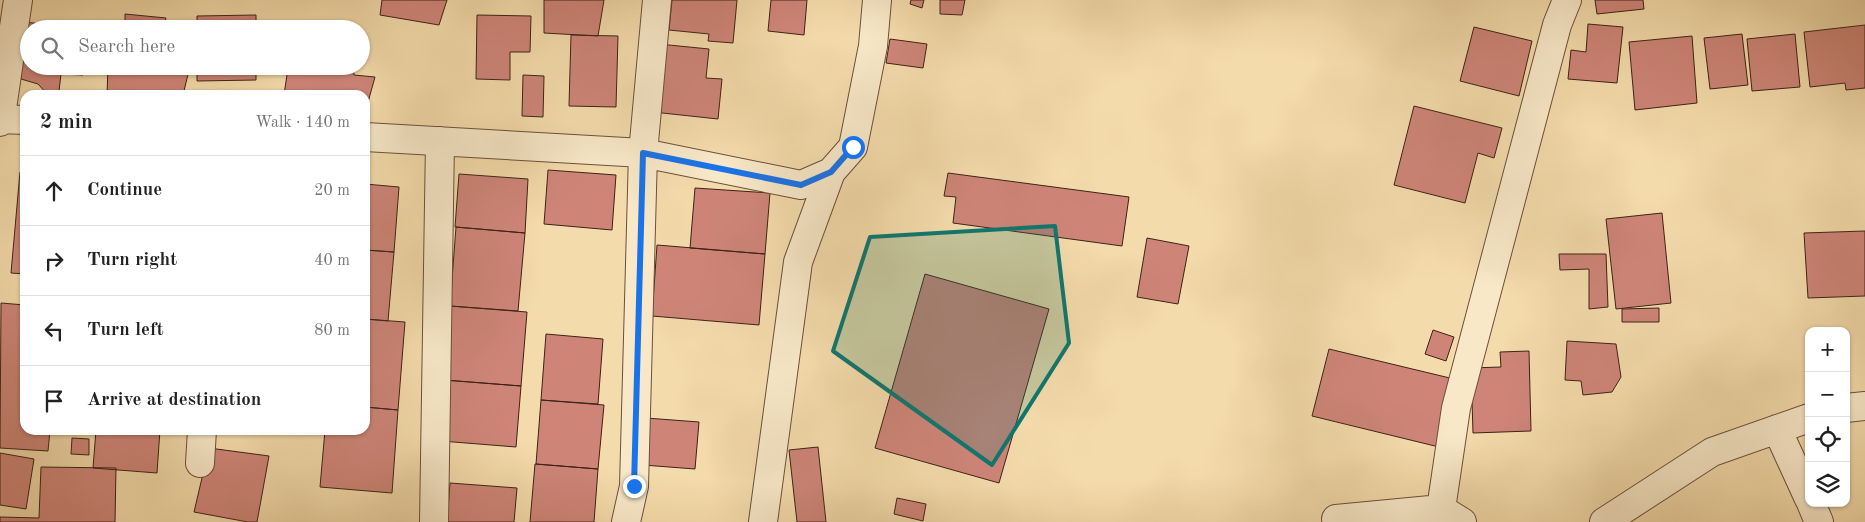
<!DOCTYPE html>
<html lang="en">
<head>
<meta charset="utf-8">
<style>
	:root { --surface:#fff; --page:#f6f6f6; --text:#222; --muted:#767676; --line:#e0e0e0 }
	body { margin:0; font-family:"Old Standard TT",serif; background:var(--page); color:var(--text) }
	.controls { position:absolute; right:15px; bottom:15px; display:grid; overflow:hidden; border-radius:10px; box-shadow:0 1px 4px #0004 }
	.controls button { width:45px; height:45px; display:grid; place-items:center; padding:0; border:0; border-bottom:1px solid var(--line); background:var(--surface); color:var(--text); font:25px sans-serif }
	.stop { position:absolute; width:15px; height:15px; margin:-11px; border:4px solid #1a73e8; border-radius:50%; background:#fff }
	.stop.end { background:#1a73e8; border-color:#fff; box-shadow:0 1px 5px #0008 }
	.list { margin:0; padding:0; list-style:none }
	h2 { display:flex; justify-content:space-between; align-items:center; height:65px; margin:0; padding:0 20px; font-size:21px }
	h2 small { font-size:16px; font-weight:400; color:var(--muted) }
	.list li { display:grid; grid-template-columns:32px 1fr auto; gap:15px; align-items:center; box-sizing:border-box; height:70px; padding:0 20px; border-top:1px solid var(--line) }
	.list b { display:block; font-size:19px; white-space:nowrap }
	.list em { font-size:16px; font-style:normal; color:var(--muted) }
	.icon { flex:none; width:28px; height:28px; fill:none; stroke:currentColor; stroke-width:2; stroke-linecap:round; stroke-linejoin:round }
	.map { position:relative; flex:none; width:1865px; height:522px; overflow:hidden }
	.search { position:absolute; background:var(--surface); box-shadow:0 1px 4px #0004; left:20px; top:20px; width:350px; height:55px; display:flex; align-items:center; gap:12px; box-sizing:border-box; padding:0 18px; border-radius:28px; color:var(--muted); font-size:19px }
	.panel { position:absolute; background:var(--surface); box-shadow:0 1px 4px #0004; left:20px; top:90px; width:350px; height:345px; border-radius:15px }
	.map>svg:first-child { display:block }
	.building { fill:#ce8578; stroke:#3d2216 }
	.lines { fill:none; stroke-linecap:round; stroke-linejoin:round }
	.minor-casing { stroke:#6b503b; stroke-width:30 }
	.minor { stroke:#f8e8c8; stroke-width:28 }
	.route { stroke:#1a73e8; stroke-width:6 }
	.marked { fill:#0f766e; fill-opacity:0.2; stroke:#0f766e; stroke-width:4; stroke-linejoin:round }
</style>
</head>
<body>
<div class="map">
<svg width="1865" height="522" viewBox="0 0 1865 522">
	<rect width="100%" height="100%" fill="#f4dbab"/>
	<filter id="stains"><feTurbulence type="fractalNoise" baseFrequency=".004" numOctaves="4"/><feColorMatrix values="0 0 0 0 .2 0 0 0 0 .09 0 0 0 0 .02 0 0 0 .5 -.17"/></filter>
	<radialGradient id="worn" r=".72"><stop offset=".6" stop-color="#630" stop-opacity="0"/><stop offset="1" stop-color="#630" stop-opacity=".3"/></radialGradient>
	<!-- building -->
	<path class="building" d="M 382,0 L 447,0 L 439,25 L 380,15 Z
		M 544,0 L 604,0 L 598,36 L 544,33 Z
		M 672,0 L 737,0 L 733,43 L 708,41 L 709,34 L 669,30 Z
		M 771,0 L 807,0 L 804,35 L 768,31 Z
		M 911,0 L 924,0 L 922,8 L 910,4 Z
		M 940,0 L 965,0 L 962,15 L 940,14 Z
		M 1595,0 L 1643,0 L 1644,9 L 1597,14 Z
		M 125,14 L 166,18 L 163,29 L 125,29 Z
		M 256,15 L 256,29 L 197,29 L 197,16 Z
		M 477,15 L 531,16 L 530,52 L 510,52 L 510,80 L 476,79 Z
		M 25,22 L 84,29 L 29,29 L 29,66 L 84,66 L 83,75 L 61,74 L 59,91 L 48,95 L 38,84 L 21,79 Z
		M 1588,24 L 1623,27 L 1617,83 L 1568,79 L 1571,50 L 1586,52 Z
		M 1865,25 L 1865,88 L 1846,90 L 1845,83 L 1810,87 L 1804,32 Z
		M 1474,27 L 1532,41 L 1519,96 L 1460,81 Z
		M 1742,34 L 1748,85 L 1710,89 L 1704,38 Z
		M 1795,34 L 1800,87 L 1752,91 L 1747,39 Z
		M 571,35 L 618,36 L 616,107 L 569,106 Z
		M 1692,36 L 1697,103 L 1635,110 L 1629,42 Z
		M 890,39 L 927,44 L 923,68 L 886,63 Z
		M 659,44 L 709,49 L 706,78 L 722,79 L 718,119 L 653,112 Z
		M 108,66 L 190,66 L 183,95 L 107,95 Z
		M 197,66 L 256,66 L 256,80 L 197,81 Z
		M 306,66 L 353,66 L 354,75 L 375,77 L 365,113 L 365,95 L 284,95 L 288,68 L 306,71 Z
		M 523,75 L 544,76 L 543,117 L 522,116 Z
		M 1414,106 L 1502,128 L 1494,158 L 1478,153 L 1465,203 L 1394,185 Z
		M 548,170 L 616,175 L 612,230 L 544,224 Z
		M 20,172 L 25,173 L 25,274 L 11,273 Z
		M 948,173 L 1129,197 L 1122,246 L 953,223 L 956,197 L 944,196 Z
		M 459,174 L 528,179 L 525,233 L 455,227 Z
		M 365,184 L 399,187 L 394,252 L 365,250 Z
		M 695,188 L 770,193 L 765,254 L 690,248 Z
		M 1662,213 L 1671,303 L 1616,309 L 1606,219 Z
		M 456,227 L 525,233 L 518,311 L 450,306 Z
		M 1865,231 L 1865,296 L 1808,298 L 1804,233 Z
		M 1147,238 L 1189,246 L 1178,304 L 1137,297 Z
		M 657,245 L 765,254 L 759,325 L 652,316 Z
		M 365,250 L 394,252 L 388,321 L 365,319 Z
		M 1559,254 L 1606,254 L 1608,307 L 1589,309 L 1589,269 L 1560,270 Z
		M 925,274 L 1049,309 L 999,483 L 875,448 Z
		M 1,303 L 25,305 L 25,430 L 50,430 L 48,451 L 0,448 Z
		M 450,306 L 527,312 L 521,386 L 443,380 Z
		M 1659,308 L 1659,322 L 1622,322 L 1622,309 Z
		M 365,319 L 405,322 L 398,410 L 365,407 Z
		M 1433,330 L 1454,337 L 1446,361 L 1425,354 Z
		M 546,334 L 603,339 L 598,404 L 541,400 Z
		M 1567,341 L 1616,344 L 1621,377 L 1612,392 L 1583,395 L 1581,381 L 1565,380 Z
		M 1329,349 L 1454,379 L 1439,447 L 1312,416 Z
		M 1529,351 L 1531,431 L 1473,433 L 1471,368 L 1501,367 L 1500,352 Z
		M 445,380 L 521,386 L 516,447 L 441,441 Z
		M 541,400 L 604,405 L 598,469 L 536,464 Z
		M 365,407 L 398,410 L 392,493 L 320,487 L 325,430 L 365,430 Z
		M 646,418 L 699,422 L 695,469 L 643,465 Z
		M 96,430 L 160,430 L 157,473 L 93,468 Z
		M 72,438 L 89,439 L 89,455 L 71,454 Z
		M 818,447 L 826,522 L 797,522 L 789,450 Z
		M 209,448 L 269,456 L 257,522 L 248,522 L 194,512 Z
		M 0,453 L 34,459 L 26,509 L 0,505 Z
		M 535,464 L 598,469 L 594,522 L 530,522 Z
		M 41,467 L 116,468 L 115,522 L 0,522 L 0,517 L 39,518 Z
		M 450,483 L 517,488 L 514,522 L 447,522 Z
		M 897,498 L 926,504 L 923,521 L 894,514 Z"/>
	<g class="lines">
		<defs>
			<path id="minor" d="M 0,119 L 25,120
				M 0,122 L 18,0
				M 365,137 L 643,153 L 801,185 L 831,172 L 853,147 L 873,46 L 877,0
				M 1846,408 L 1865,406
				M 1777,429 L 1809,499
				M 200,463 L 202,430
				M 1811,503 L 1819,522
				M 1336,519 L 1441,509
				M 434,522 L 440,141
				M 626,522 L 634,486 L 643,153 L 657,0
				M 763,522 L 798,262 L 831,172
				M 1462,522 L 1441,509 L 1456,408 L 1557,25 L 1567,0
				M 1604,522 L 1712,452 L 1809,418"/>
		</defs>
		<!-- minor casing -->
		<use href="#minor" class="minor-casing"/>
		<!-- minor -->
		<use href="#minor" class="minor"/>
	</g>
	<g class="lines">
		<!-- route -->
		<path class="route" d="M 634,486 L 643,153 L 801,185 L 831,172 L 853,147"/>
	</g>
	<!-- marked area -->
	<path class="marked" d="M 1055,226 L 1069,343 L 992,465 L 833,351 L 870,237 Z"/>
	<rect width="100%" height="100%" filter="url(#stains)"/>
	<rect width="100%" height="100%" fill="url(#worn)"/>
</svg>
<div class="controls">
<button>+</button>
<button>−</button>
<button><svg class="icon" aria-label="locate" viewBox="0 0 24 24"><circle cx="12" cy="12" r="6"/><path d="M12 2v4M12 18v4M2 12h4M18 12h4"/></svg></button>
<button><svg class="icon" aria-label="layers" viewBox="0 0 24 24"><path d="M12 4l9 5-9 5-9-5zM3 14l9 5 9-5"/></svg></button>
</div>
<div class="stop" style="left:853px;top:147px"></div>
<div class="stop end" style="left:634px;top:486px"></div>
<div class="search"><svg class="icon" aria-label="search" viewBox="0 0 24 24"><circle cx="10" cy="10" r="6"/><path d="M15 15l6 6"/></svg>Search here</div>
<section class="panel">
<h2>2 min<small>Walk · 140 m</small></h2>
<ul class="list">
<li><svg class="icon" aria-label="ahead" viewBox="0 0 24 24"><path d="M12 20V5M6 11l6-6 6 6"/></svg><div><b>Continue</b></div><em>20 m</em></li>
<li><svg class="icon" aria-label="right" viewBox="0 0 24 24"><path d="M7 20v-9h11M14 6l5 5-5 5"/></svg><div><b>Turn right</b></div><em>40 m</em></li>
<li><svg class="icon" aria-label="left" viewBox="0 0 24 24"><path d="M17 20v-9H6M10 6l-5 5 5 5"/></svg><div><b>Turn left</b></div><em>80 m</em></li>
<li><svg class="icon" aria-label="arrive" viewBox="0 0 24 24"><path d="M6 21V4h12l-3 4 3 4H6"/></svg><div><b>Arrive at destination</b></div></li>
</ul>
</section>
</div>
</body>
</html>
